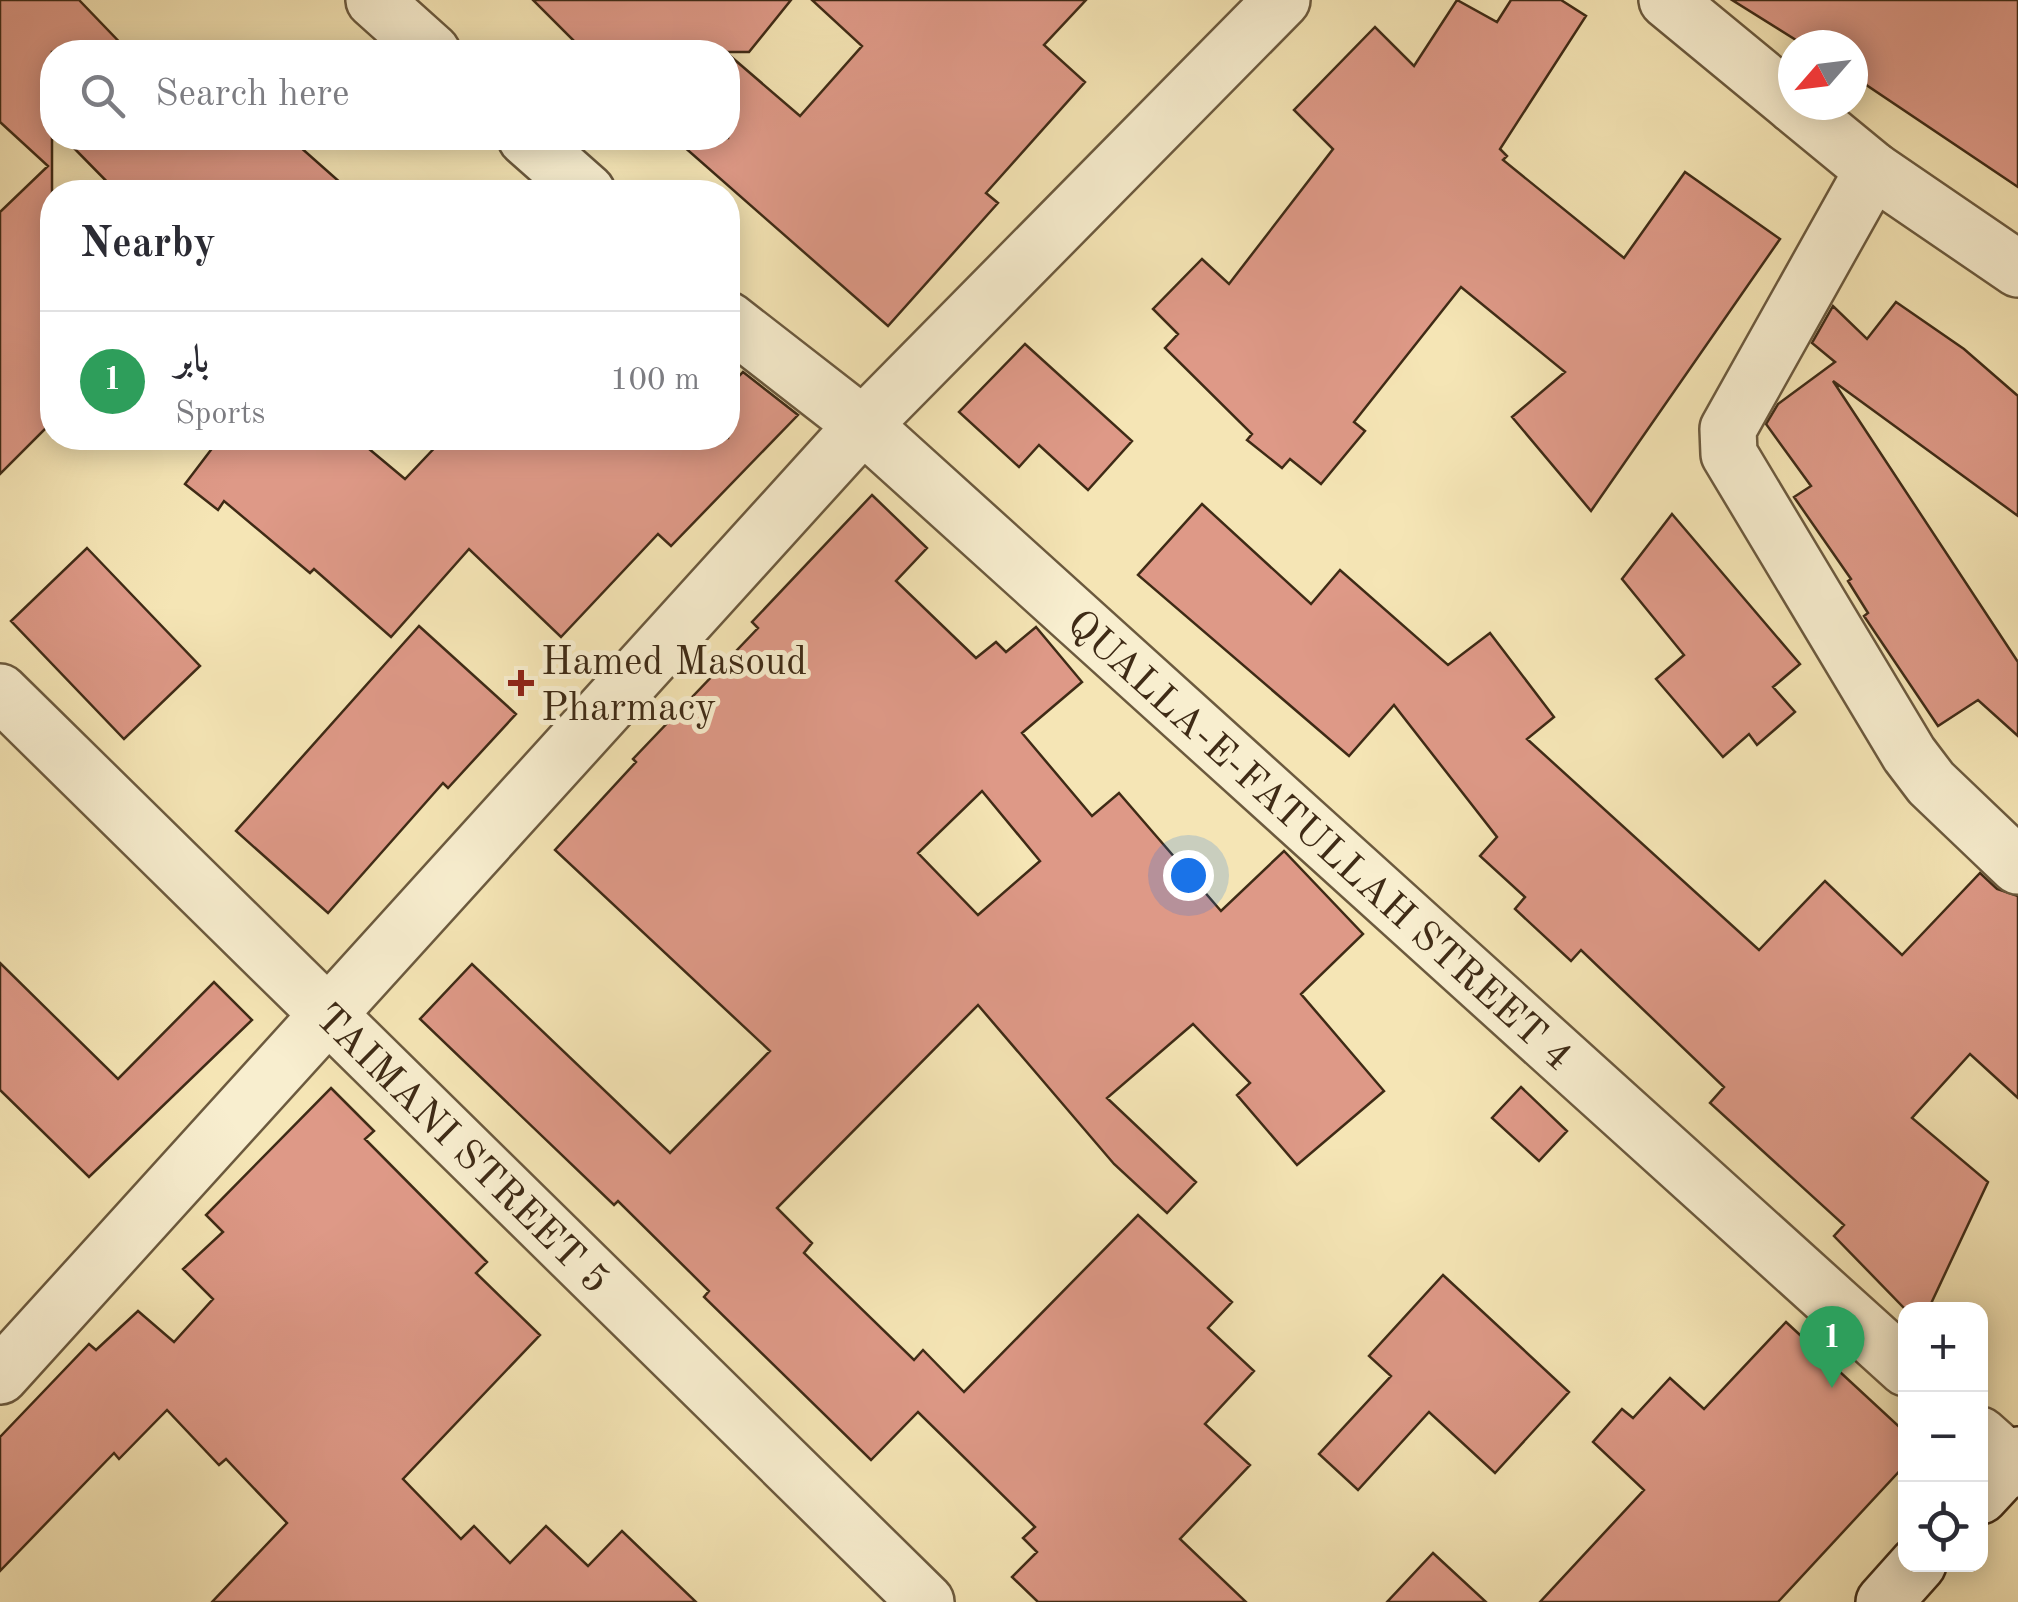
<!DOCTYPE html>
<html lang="en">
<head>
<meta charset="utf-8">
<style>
	:root { --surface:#fff; --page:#f7f7f7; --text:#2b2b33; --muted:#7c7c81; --line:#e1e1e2; --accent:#8f2418 }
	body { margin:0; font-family:"Old Standard TT",Amiri,serif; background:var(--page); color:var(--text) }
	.controls { position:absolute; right:30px; bottom:30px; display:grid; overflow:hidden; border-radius:20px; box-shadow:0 5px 25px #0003 }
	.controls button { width:90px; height:90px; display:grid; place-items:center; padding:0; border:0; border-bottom:2px solid var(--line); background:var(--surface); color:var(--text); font:50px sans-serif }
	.compass { position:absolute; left:1778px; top:30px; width:90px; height:90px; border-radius:50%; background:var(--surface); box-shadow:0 5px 25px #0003; rotate:242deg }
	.you { position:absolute; left:1188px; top:875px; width:35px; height:35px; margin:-25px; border:8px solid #fff; border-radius:50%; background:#1a73e8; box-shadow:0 0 0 15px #1a73e833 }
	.badge { display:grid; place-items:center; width:65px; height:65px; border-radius:50%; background:var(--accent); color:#fff; font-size:32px; font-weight:700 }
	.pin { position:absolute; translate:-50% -82px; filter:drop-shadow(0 2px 5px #0008) }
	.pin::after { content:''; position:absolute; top:52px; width:35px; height:30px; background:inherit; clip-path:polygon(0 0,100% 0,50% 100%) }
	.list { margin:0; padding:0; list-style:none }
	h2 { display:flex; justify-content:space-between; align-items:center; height:130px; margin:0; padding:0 40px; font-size:42px }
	h2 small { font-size:32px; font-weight:400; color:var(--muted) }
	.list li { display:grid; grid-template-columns:65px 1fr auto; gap:30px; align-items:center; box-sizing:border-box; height:140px; padding:0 40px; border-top:2px solid var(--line) }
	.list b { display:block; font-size:38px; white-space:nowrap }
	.list p { margin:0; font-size:32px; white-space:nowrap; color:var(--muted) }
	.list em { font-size:32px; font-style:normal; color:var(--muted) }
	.icon { flex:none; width:55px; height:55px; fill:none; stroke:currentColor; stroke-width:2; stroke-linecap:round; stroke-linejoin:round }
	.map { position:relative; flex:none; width:2018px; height:1602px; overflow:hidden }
	.search { position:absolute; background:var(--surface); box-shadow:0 5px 25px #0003; left:40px; top:40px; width:700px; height:110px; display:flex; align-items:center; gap:25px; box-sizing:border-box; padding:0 35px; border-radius:40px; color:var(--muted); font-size:38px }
	.panel { position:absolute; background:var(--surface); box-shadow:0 5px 25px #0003; left:40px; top:180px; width:700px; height:270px; border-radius:40px }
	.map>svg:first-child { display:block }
	.building { fill:#de9987; stroke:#3f2b16; stroke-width:2.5; fill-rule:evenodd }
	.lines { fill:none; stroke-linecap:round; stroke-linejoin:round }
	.minor-casing { stroke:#6c5a3e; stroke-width:60 }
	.secondary-casing { stroke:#3f2b16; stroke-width:60 }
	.minor { stroke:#f8eecf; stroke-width:55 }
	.secondary { stroke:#f8eecf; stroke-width:55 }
	.poi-dot { fill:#8f2418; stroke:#f8eecf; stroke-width:4 }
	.labels { text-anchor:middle; stroke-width:10; stroke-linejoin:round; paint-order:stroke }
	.poi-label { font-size:40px; fill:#3f2b16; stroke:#f8eecf; text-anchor:start }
	.street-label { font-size:40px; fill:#3f2b16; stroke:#f8eecf }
</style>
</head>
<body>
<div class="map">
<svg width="2018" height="1602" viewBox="0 0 2018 1602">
	<rect width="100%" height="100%" fill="#f5e5b5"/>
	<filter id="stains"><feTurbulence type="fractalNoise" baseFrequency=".002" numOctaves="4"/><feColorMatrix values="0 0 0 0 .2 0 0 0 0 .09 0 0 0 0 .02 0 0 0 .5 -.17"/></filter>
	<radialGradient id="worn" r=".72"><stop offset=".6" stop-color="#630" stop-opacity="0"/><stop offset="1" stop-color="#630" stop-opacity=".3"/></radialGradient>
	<!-- building -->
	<path class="building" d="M 0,0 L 79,0 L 129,52 L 52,52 L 52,422 L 0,474 L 0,212 L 48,166 L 0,122 Z
		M 533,0 L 791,0 L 749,52 L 585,52 Z
		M 812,0 L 1086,0 L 1044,45 L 1085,82 L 986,193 L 998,203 L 888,326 L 674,138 L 728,138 L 728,54 L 800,116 L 862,46 Z
		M 1457,0 L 1497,22 L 1511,0 L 1561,0 L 1586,16 L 1500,149 L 1507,156 L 1503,160 L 1624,258 L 1685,172 L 1780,239 L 1591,511 L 1512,417 L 1565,372 L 1461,287 L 1354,422 L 1365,431 L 1321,484 L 1290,459 L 1282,468 L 1247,440 L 1252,434 L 1165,348 L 1178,334 L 1153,309 L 1202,259 L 1229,284 L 1333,149 L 1294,110 L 1375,27 L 1414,66 Z
		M 1732,0 L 2018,0 L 2018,187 L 1853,76 L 1853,45 L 1804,45 Z
		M 64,138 L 290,138 L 351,192 L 117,192 Z
		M 1896,302 L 1964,349 L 2018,396 L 2018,516 L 1833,381 L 2018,662 L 2018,736 L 1978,700 L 1938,726 L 1864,616 L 1868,613 L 1848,581 L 1851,579 L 1794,497 L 1811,486 L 1766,424 L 1778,404 L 1835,362 L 1812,343 L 1833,306 L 1867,339 Z
		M 1025,344 L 1132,441 L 1088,490 L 1039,445 L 1019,467 L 959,412 Z
		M 743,372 L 798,415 L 671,546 L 658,534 L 561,637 L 469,549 L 391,637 L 314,569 L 310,573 L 224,501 L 218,510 L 185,484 L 220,438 L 356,438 L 405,479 L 444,438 L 728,438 L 728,388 Z
		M 872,495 L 927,548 L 896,581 L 976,658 L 996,642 L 1006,652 L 1036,627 L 1082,682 L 1022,733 L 1092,816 L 1119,793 L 1221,911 L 1284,851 L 1363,934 L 1301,994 L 1384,1091 L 1297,1165 L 1237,1095 L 1250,1083 L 1193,1024 L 1107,1098 L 1196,1182 L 1167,1213 L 1114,1164 L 978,1005 L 777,1208 L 812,1243 L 804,1253 L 914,1360 L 923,1350 L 964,1392 L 1138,1215 L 1232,1302 L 1208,1328 L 1254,1371 L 1205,1424 L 1250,1465 L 1180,1539 L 1246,1602 L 1038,1602 L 1012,1577 L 1037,1552 L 1023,1538 L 1035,1527 L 918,1412 L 871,1460 L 704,1297 L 709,1291 L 618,1201 L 614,1205 L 420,1019 L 472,964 L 670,1153 L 770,1051 L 555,850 L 636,762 L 633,759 L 758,628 L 752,622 ZM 982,791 L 1040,861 L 978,915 L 918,853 Z
		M 1202,504 L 1311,604 L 1340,570 L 1448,665 L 1490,633 L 1554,717 L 1527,739 L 1759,950 L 1825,881 L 1902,955 L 1980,873 L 1997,889 L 2018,896 L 2018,1098 L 1970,1054 L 1912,1118 L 1988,1182 L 1928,1310 L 1906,1310 L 1834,1236 L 1844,1225 L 1710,1103 L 1724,1087 L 1581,950 L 1571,961 L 1515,909 L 1525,897 L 1480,856 L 1497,837 L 1394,705 L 1349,756 L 1138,575 Z
		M 1672,514 L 1800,664 L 1773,687 L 1795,712 L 1757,745 L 1749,734 L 1723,757 L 1656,679 L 1684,655 L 1622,579 Z
		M 87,548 L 200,666 L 124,739 L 11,621 Z
		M 419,626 L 516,714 L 448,788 L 443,783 L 328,913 L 236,831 Z
		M 0,963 L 118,1079 L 214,982 L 252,1020 L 89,1177 L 0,1090 Z
		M 1521,1087 L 1567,1131 L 1539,1161 L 1492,1118 Z
		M 331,1088 L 374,1131 L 365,1139 L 487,1262 L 476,1273 L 540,1335 L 403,1479 L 461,1539 L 474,1526 L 510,1563 L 546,1526 L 588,1566 L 622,1531 L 696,1602 L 212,1602 L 287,1523 L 226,1459 L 219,1465 L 167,1410 L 119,1459 L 114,1453 L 0,1571 L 0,1437 L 89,1344 L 96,1350 L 138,1311 L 174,1342 L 213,1299 L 183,1269 L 223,1232 L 206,1215 Z
		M 1443,1275 L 1569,1392 L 1495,1473 L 1429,1412 L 1358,1490 L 1319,1454 L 1391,1376 L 1369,1356 Z
		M 1786,1322 L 1906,1433 L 1906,1464 L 1778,1602 L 1540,1602 L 1644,1490 L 1593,1442 L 1622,1409 L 1633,1418 L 1670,1378 L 1704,1409 Z
		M 1433,1553 L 1486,1602 L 1387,1602 Z"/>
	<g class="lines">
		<defs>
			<g id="minor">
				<path d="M 374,0 L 432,52"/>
				<path d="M 1667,0 L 1793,104"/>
				<path d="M 1794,105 L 1873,170 L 2018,269"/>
				<path d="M 526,138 L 587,192"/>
				<path d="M 1873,170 L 1728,429 L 1729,454 L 1909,754 L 1931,783 L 2018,866"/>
				<path id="s1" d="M 728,320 L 863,425 L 1906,1368"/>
				<path id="s2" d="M 0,692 L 926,1602"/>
				<path d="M 0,1376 L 863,425 L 1282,0"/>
				<path d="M 1980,1435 L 2018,1469"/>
			</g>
			<path id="secondary" d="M 1980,1496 L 2018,1455
				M 1884,1602 L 1918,1564"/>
		</defs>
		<!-- minor casing -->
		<use href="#minor" class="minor-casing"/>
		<!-- secondary casing -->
		<use href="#secondary" class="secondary-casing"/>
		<!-- minor -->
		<use href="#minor" class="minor"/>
		<!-- secondary -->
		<use href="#secondary" class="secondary"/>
	</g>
	<!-- markers -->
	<path class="poi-dot" d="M516 668h10v10h10v10h-10v10h-10v-10h-10v-10h10z"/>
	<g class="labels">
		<!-- poi labels -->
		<g class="poi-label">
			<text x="541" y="674">Hamed Masoud<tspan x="541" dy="46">Pharmacy</tspan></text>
		</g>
		<!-- street labels -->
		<g class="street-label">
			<text dy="14" stroke="none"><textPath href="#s1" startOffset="788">QUALLA-E-FATULLAH STREET 4</textPath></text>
			<text dy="14" stroke="none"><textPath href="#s2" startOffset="650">TAIMANI STREET 5</textPath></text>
		</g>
	</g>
	<rect width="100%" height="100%" filter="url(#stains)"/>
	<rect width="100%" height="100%" fill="url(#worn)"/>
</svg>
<div class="controls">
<button>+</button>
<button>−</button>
<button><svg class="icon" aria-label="locate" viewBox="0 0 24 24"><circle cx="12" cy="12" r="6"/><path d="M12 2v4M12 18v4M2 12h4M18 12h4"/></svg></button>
</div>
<svg class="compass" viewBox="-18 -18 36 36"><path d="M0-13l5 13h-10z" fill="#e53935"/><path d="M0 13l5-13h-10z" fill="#7c7c81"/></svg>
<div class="you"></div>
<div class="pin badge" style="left:1832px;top:1388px;background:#2e9e5b">1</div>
<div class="search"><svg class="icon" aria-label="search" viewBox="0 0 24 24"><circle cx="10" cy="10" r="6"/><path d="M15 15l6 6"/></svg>Search here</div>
<section class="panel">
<h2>Nearby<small></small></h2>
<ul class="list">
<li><span class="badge" style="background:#2e9e5b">1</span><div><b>بابر</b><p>Sports</p></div><em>100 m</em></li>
</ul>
</section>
</div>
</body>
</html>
